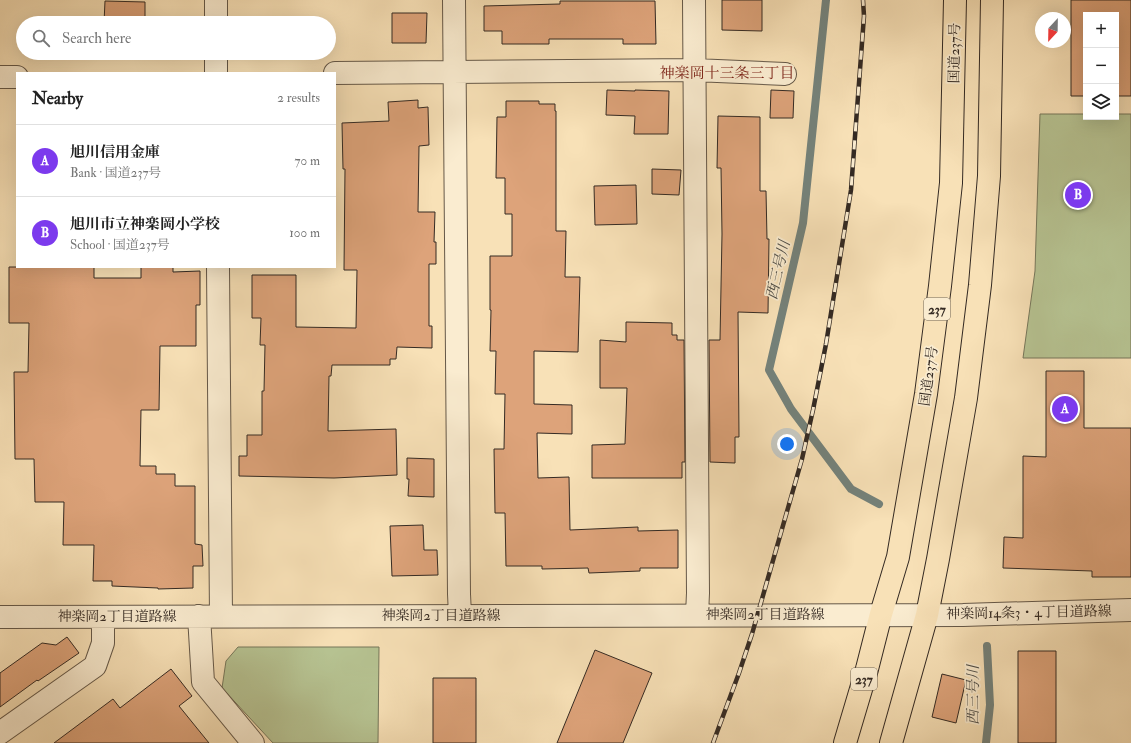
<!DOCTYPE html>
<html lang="en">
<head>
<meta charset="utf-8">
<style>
	:root { --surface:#fff; --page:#f2f2f2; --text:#222; --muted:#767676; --line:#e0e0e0; --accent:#7c3aed }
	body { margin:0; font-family:"IM FELL Double Pica","Noto Serif JP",serif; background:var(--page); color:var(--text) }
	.controls { position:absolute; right:12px; top:12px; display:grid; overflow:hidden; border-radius:0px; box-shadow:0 4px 16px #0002 }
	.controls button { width:36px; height:36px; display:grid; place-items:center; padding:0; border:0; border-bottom:1px solid var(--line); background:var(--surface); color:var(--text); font:20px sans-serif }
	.compass { position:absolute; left:1035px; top:12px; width:36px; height:36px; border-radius:50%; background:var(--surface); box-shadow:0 4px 16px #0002; rotate:202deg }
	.you { position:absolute; left:787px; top:444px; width:14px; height:14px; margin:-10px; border:3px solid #fff; border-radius:50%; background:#1a73e8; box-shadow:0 0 0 6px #1a73e833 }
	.badge { display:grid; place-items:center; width:26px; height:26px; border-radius:50%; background:var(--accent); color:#fff; font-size:13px; font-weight:700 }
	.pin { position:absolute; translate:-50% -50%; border:2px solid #fff; box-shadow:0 1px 4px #0006 }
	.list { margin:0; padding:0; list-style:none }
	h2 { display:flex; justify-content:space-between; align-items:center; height:52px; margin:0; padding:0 16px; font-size:17px }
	h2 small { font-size:13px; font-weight:400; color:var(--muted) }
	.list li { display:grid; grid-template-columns:26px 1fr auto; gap:12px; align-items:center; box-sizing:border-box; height:72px; padding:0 16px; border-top:1px solid var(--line) }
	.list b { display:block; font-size:15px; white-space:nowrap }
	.list p { margin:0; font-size:13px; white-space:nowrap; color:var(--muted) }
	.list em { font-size:13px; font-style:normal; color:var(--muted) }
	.icon { flex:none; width:22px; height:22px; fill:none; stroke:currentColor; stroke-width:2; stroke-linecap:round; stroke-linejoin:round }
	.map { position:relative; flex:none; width:1131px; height:743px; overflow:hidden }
	.search { position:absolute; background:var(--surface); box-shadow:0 4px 16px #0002; left:16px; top:16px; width:320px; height:44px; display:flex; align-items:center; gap:10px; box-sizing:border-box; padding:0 14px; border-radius:22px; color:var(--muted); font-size:15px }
	.panel { position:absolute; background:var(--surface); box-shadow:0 4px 16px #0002; left:16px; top:72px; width:320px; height:196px; border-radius:0px }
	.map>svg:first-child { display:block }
	.green { fill:#b7c493; stroke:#76775b }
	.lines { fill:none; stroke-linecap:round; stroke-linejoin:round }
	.stream { stroke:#74827b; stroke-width:8 }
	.building { fill:#dda37a; stroke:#342a23 }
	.street-casing { stroke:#655848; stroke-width:24 }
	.highway-casing { stroke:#342a23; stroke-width:24 }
	.street { stroke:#faecd0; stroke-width:22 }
	.highway { stroke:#f8e1b7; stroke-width:22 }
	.rail-casing { stroke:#342a23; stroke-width:4.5 }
	.rail { stroke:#faecd0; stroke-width:3; stroke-dasharray:9; stroke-linecap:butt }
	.labels { text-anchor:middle; stroke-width:3.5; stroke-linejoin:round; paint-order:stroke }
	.shield { fill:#faecd0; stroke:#6f6457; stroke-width:1 }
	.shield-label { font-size:13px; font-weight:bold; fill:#342a23 }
	.street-label { font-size:14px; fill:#342a23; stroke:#faecd0 }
	.neighbourhood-label { font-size:15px; fill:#7a1f14; stroke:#faecd0 }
	.water-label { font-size:15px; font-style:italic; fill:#4f4e48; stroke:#faecd0 }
</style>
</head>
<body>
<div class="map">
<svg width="1131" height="743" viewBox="0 0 1131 743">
	<rect width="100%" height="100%" fill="#f8e1b7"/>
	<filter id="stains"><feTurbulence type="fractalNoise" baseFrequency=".005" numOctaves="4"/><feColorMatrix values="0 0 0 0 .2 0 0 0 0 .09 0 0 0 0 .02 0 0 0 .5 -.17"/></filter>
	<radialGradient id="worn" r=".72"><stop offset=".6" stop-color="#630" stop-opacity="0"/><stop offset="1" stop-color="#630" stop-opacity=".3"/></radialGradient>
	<!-- green -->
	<path class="green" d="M 1040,114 L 1086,114 L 1086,117 L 1116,117 L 1116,114 L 1131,114 L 1131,358 L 1023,358 L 1035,271 Z
		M 238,647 L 379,647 L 378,743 L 273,743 L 222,688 L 226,661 Z"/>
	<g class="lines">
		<!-- stream -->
		<path class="stream" d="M 826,0 L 803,223 L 769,370 L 791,409 L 851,489 L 879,504
			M 986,743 L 990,705 L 987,646"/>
	</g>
	<!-- building -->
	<path class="building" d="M 722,0 L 762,0 L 762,31 L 722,30 Z
		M 1071,0 L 1131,0 L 1131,96 L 1116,96 L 1116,15 L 1086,15 L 1086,96 L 1071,96 Z
		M 105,1 L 145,2 L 145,23 L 104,23 Z
		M 560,1 L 655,1 L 656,44 L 623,44 L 623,39 L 549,39 L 549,44 L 502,44 L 502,31 L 484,31 L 484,6 L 560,4 Z
		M 392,13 L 427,13 L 426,43 L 392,43 Z
		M 607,90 L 635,91 L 635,90 L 669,91 L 668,134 L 634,134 L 635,116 L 606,115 Z
		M 771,90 L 794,91 L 793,118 L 770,118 Z
		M 418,100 L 418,108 L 428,107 L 429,145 L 419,146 L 418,212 L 435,212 L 434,242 L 436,242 L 436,264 L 429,264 L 429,326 L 432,326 L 432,348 L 397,347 L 396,359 L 390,359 L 390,365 L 332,365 L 331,376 L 329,376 L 328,431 L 396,429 L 397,475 L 334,478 L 239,476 L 239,456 L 247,456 L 247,435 L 262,435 L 262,391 L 264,391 L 265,345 L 260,345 L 261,318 L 252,318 L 252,275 L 296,275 L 296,327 L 356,328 L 357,270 L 344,270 L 345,169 L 343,169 L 342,123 L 389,121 L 388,102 Z
		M 506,101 L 539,101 L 539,104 L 555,104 L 555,111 L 556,111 L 556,231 L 566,231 L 565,277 L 580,277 L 578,352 L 534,351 L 534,404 L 572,405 L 572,434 L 537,433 L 538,478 L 569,477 L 570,530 L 638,527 L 638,531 L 678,530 L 678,568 L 640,568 L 640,571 L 589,573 L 588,568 L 542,569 L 542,566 L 506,566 L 505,513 L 495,513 L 494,449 L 504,449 L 505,394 L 495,394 L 496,351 L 490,351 L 491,310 L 490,310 L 490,256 L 512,256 L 512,214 L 505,214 L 505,178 L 496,178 L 497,117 L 506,117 Z
		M 718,116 L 760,117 L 760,191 L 766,191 L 767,239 L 769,239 L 768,313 L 738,312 L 739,437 L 735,437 L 735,463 L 710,462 L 709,340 L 720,340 L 722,234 L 721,168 L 717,168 Z
		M 652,169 L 681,170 L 679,195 L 652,194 Z
		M 636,185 L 637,224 L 595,225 L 594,186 Z
		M 9,267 L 94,267 L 94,278 L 141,278 L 141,267 L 173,267 L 173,272 L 200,271 L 200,305 L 196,305 L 196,346 L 160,346 L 159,410 L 141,410 L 140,466 L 156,466 L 156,474 L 175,474 L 175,486 L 195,486 L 195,544 L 202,545 L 203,566 L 193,566 L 193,588 L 158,589 L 158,588 L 112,586 L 112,581 L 93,581 L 94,545 L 63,545 L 64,502 L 35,502 L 34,459 L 15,459 L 14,372 L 28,372 L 29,323 L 9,323 Z
		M 626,322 L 672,323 L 672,335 L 677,335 L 677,340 L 684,340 L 685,462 L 682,462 L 682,478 L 592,478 L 592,445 L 625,444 L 627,388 L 600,388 L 600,340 L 626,342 Z
		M 1046,371 L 1084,371 L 1084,428 L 1131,428 L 1131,577 L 1092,577 L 1092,571 L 1003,568 L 1004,537 L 1023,538 L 1023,456 L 1046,457 Z
		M 407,458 L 434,459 L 434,497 L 408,496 L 409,479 L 407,479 Z
		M 423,525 L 424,550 L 437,550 L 438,575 L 392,576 L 390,526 Z
		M 67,637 L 79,653 L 38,681 L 37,680 L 0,707 L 0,673 L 42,643 L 56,645 Z
		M 595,650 L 652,673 L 623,743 L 557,743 Z
		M 1018,651 L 1056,651 L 1056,743 L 1018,743 Z
		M 171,669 L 192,696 L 179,706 L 209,743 L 54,743 L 113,699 L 120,708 Z
		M 942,674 L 966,680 L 956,723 L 932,717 Z
		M 433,678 L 476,678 L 476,743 L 433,743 Z"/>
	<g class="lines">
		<defs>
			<path id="street" d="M 216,0 L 216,23
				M 454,0 L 459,594 L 460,615
				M 694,0 L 698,593 L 697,615
				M 216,53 L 216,73
				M 335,73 L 694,70 L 785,74
				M 0,77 L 17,77
				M 218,267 L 221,616
				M 199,616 L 203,682 L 253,743
				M 0,617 L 963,615 L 1131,610
				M 0,733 L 95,666 L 103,643 L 103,617"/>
			<path id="highway" d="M 845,743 L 867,669 L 881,614 L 898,557 L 926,394 L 940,286 L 951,183 L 955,0
				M 891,743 L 927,615 L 938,559 L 966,398 L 980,285 L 989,176 L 992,0"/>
		</defs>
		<!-- street casing -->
		<use href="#street" class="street-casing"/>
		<!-- highway casing -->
		<use href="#highway" class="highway-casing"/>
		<!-- street -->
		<use href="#street" class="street"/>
		<!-- highway -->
		<use href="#highway" class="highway"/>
		<defs>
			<path id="rail" d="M 713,743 L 739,673 L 752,634 L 802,459 L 813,410 L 826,344 L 851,190 L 864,16 L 863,0"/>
		</defs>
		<!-- rail casing -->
		<use href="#rail" class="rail-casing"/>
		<!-- rail -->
		<use href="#rail" class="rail"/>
	</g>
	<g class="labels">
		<!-- shield labels -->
		<g class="shield">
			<rect x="924" y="298" width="26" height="22" rx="3"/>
			<rect x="851" y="668" width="26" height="22" rx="3"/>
		</g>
		<g class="shield-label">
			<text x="937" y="314">237</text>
			<text x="864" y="684">237</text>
		</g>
		<!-- street labels -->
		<g class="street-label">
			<text transform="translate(954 53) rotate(-89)" y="5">国道237号</text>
			<text transform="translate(928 376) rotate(-82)" y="5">国道237号</text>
			<text transform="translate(1029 612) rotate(-1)" y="5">神楽岡14条3・4丁目道路線</text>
			<text x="765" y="619">神楽岡2丁目道路線</text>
			<text x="441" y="620">神楽岡2丁目道路線</text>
			<text x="117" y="621">神楽岡2丁目道路線</text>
		</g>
		<!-- neighbourhood labels -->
		<g class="neighbourhood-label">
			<text x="727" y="78">神楽岡十三条三丁目</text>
		</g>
		<!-- water labels -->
		<g class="water-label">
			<text transform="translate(778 270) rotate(-77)" y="5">西三号川</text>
			<text transform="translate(973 695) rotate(-90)" y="5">西三号川</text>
		</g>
	</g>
	<rect width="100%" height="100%" filter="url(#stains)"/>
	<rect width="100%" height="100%" fill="url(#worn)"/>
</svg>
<div class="controls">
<button>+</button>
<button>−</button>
<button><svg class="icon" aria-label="layers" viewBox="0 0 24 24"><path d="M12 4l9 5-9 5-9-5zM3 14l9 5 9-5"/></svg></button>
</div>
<svg class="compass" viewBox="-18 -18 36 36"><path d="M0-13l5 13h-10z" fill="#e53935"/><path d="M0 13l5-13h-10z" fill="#767676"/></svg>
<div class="you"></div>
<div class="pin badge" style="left:1065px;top:409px">A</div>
<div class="pin badge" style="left:1078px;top:195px">B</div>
<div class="search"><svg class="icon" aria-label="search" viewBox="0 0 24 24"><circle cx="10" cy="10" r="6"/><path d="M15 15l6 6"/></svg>Search here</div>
<section class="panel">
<h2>Nearby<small>2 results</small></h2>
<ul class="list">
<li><span class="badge">A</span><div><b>旭川信用金庫</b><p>Bank · 国道237号</p></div><em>70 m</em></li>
<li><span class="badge">B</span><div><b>旭川市立神楽岡小学校</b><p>School · 国道237号</p></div><em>100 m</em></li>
</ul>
</section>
</div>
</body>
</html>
